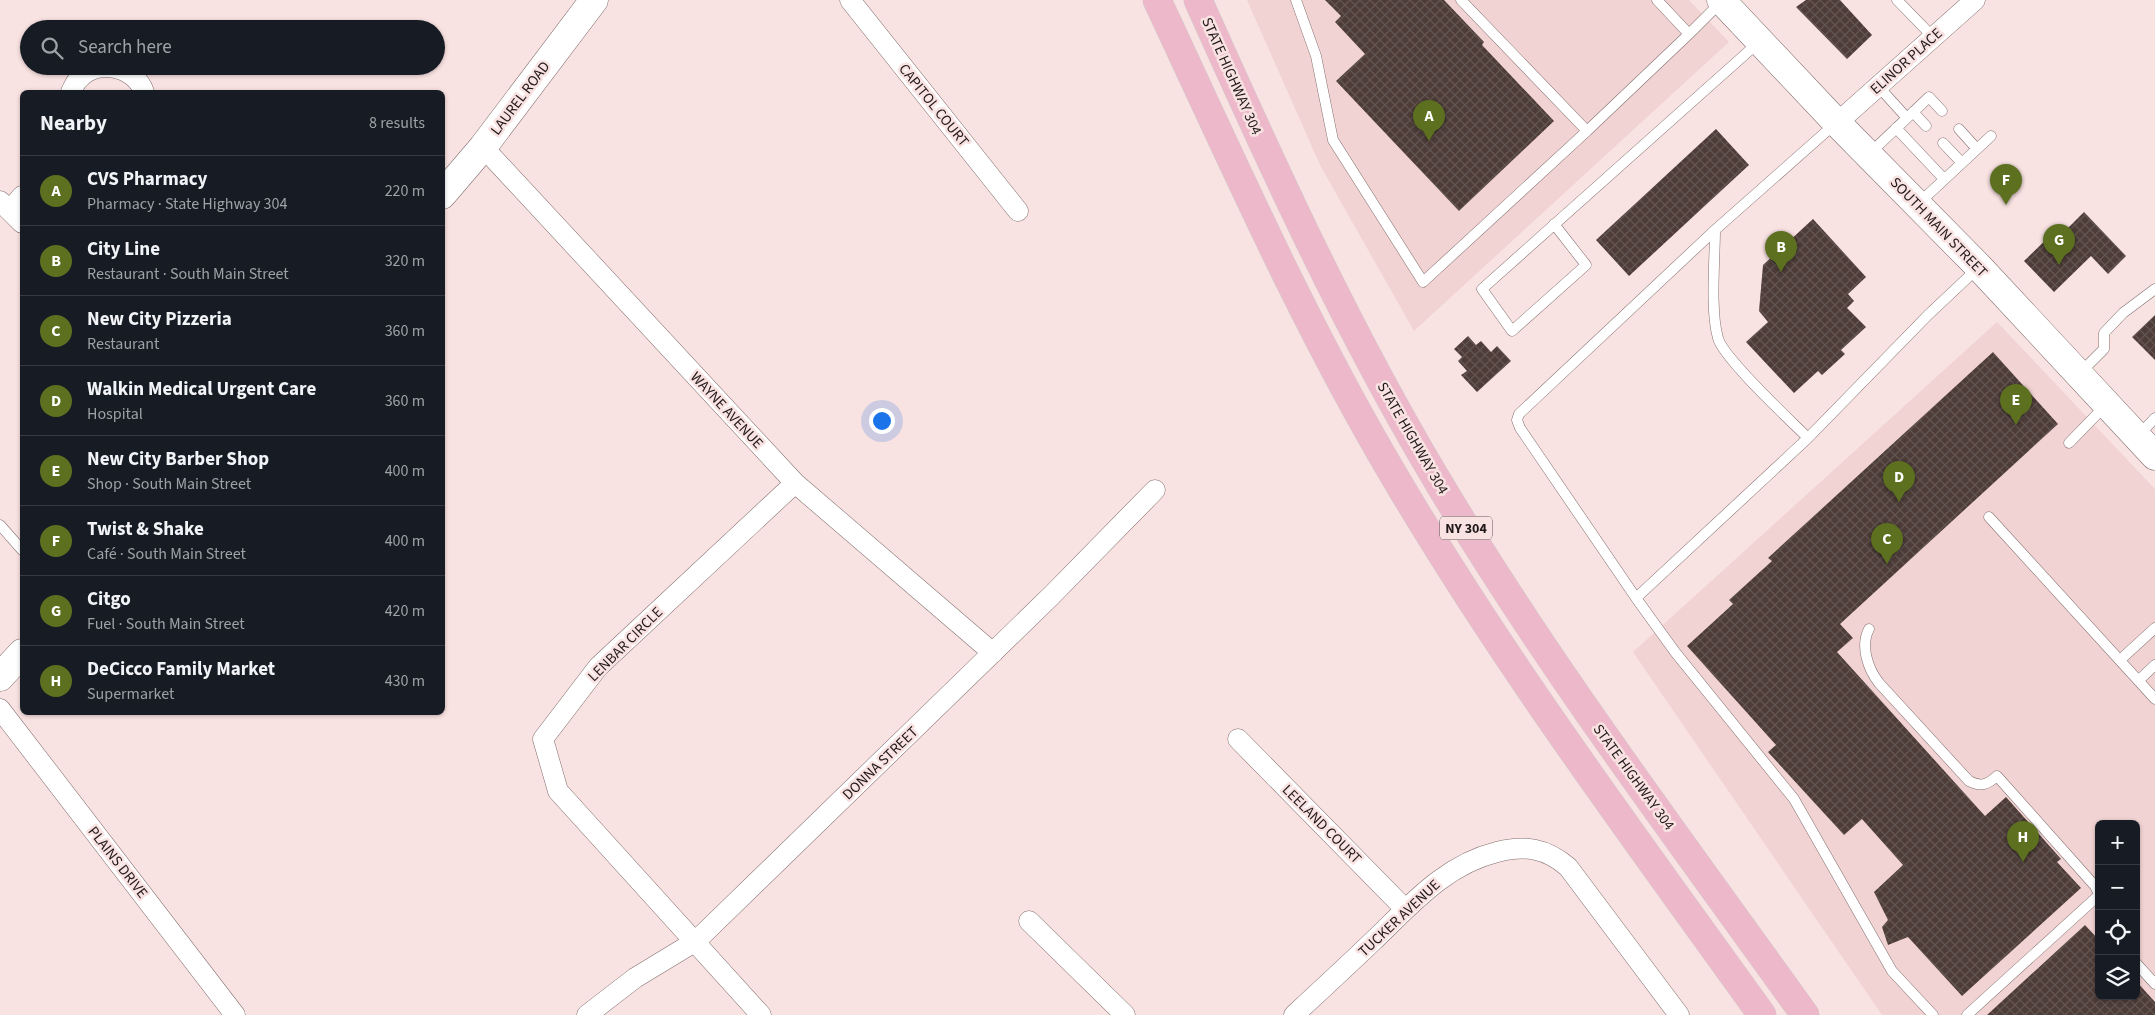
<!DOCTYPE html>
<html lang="en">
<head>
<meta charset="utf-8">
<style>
	:root { --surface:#171b24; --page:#242831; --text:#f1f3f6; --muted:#9ea1a6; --line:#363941; --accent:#5c701f }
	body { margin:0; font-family:"Source Sans 3",sans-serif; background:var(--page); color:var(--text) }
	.controls { position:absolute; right:15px; bottom:15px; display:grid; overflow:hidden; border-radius:8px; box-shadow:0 1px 4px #0004 }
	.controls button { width:45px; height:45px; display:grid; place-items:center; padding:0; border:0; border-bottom:1px solid var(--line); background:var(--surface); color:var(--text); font:25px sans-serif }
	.you { position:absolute; left:881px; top:420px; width:18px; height:18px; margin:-12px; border:4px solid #fff; border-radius:50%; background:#1a73e8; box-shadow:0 0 0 8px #1a73e833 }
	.badge { display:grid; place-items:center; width:32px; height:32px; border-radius:50%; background:var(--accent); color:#fff; font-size:16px; font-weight:700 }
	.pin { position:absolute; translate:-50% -41px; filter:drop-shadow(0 1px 2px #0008) }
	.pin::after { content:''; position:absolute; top:26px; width:18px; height:15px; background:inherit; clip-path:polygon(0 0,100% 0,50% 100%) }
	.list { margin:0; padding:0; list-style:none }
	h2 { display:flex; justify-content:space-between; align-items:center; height:65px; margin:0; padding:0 20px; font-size:21px }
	h2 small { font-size:16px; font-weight:400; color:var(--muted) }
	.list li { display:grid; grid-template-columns:32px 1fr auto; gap:15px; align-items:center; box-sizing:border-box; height:70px; padding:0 20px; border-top:1px solid var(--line) }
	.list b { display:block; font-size:19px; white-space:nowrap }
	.list p { margin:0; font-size:16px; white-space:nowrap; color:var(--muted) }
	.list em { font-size:16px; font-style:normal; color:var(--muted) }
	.icon { flex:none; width:28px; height:28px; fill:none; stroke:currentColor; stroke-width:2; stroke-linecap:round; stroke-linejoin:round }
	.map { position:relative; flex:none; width:2155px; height:1015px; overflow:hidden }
	.search { position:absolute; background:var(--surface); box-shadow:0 1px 4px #0004; left:20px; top:20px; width:425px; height:55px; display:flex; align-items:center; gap:12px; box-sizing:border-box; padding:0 18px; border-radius:28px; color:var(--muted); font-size:19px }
	.panel { position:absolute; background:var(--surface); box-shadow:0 1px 4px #0004; left:20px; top:90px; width:425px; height:625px; border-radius:8px }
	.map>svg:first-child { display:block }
	.built { fill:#f2d3d3; fill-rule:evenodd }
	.building { fill:url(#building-cross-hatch) }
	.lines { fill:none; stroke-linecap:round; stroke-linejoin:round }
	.lane-casing { stroke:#826e6e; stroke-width:11 }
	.street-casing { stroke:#826e6e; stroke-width:21 }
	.secondary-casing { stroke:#826e6e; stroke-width:29 }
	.primary-casing { stroke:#cecccc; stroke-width:29 }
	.lane { stroke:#fff; stroke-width:10 }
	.street { stroke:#fff; stroke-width:20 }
	.secondary { stroke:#fff; stroke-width:28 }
	.primary { stroke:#eeb8cb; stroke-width:28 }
	.labels { text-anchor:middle; stroke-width:5; stroke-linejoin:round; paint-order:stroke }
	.shield { fill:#f9e2e2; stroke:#625555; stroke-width:1 }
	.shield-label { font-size:14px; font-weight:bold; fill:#211919 }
	.street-label { font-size:15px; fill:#211919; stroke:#f9e2e2 }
</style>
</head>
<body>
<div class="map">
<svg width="2155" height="1015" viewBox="0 0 2155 1015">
	<defs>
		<pattern id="building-cross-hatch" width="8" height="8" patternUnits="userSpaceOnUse" patternTransform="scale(1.25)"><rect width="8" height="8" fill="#4d3c37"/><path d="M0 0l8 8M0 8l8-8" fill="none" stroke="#635551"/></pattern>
	</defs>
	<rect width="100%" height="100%" fill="#f9e2e2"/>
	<!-- built -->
	<path class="built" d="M 1247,0 L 1689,0 L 1729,42 L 1414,331 L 1320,165 Z
		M 1997,322 L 2155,489 L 2155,1015 L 1882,1015 L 1633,652 ZM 2099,824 L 2136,824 L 2136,996 L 2099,996 Z"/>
	<!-- building -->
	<path class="building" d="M 1325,0 L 1444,0 L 1484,42 L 1482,45 L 1554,121 L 1459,211 L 1336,81 L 1365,54 L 1335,22 L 1341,16 Z
		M 1806,0 L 1840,0 L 1872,35 L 1847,59 L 1796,7 Z
		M 1716,129 L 1749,165 L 1629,276 L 1596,240 Z
		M 2084,212 L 2126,256 L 2108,274 L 2091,256 L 2054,292 L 2024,261 L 2055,231 L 2060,236 Z
		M 1813,219 L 1866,277 L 1848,294 L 1854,301 L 1847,308 L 1866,327 L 1841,350 L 1845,354 L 1822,375 L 1818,371 L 1794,393 L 1746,342 L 1768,322 L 1759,311 L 1763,265 Z
		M 2155,315 L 2155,360 L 2132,337 Z
		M 1468,336 L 1476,345 L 1481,341 L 1491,352 L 1497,346 L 1511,361 L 1477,392 L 1461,375 L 1467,371 L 1458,361 L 1462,357 L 1454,349 Z
		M 1993,352 L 2058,424 L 1840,624 L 1853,638 L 1837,652 L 1985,816 L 2006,797 L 2061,859 L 2057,862 L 2081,888 L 1962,996 L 1908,937 L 1888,945 L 1882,927 L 1888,920 L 1874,892 L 1903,865 L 1862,819 L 1844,835 L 1768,752 L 1776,745 L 1687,646 L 1733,604 L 1729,600 L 1772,561 L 1768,558 Z
		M 2085,925 L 2099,940 L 2099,996 L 2136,996 L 2136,981 L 2155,1002 L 2155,1015 L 1987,1015 Z"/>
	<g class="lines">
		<defs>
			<path id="lane" d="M 1296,0 L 1316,56 L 1333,140 L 1423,282 L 1587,131
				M 1461,0 L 1587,131 L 1689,34 L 1657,0
				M 1897,0 L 1933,37
				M 1689,34 L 1722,1
				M 1878,86 L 1907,118
				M 1913,112 L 1926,126
				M 1836,123 L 1715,230 L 1519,414 L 1517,420 L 1520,428 L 1636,598 L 1808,438 L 1928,315 L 1978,268
				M 1896,128 L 1944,179
				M 1943,143 L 1962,163
				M 1977,149 L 1991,136
				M 1869,154 L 1929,97 L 1942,111
				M 1919,203 L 1977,149 L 1959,129
				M 1554,224 L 1586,265 L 1512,331 L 1482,289 L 1759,42
				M 1715,230 C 1715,259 1710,310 1718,338 C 1723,358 1790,420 1808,438
				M 2079,374 L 2104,349 L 2104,333 L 2123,313 L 2155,289
				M 2138,436 L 2155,418
				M 2069,443 L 2106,405
				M 1989,517 L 2155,699
				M 0,525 L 22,550
				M 1636,598 L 1675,652 L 1794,799 L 1892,971 L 1933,1015
				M 1869,629 C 1860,646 1868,669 1879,683 L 1969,781 C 1981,787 1987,785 1997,776 L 2095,886 L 2099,894
				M 2120,660 L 2155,628
				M 2139,680 L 2155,665
				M 2136,963 L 2155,984
				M 1967,1015 L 2099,895"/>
			<path id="street" d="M 850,0 L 1018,211
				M 71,92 C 73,88 75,82 79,79 C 97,58 135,66 144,92
				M 1837,123 L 1975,0
				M 483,147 L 795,483 L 993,653
				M 0,201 L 22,223
				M 10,210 L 22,196
				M 0,709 L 235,1015
				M 1238,739 L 1405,909
				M 1029,921 L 1125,1015
				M 587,1015 L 635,978 L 696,941 L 1052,595 L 1155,490
				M 761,1015 L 558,791 L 543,739 L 598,667 L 795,483
				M 1294,1015 C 1320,991 1346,967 1372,942 C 1410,906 1444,865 1497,852 C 1525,845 1546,848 1568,867 L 1679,1015"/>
			<path id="secondary" d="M 1721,0 L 1837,123 L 1979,267 L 2155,456
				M 442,195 L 483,147 L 594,0
				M 0,677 L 22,653"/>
			<path id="primary" d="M 1157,0 C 1232,160 1303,322 1393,474 C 1504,663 1635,838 1762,1015
				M 1198,0 C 1271,163 1345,326 1437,480 C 1548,666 1679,839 1805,1015"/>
		</defs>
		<!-- lane casing -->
		<use href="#lane" class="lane-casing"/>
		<!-- street casing -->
		<use href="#street" class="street-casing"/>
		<!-- secondary casing -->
		<use href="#secondary" class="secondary-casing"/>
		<!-- primary casing -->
		<use href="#primary" class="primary-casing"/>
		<!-- lane -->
		<use href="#lane" class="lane"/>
		<!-- street -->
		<use href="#street" class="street"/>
		<!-- secondary -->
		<use href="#secondary" class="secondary"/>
		<!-- primary -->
		<use href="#primary" class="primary"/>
	</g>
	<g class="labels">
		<!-- shield labels -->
		<rect class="shield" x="1440" y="516.5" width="52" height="23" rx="4"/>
		<g class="shield-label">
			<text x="1466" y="533">NY 304</text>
		</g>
		<!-- street labels -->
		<g class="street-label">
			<text transform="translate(1906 61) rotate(-42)" y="5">ELINOR PLACE</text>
			<text transform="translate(1232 76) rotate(66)" y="5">STATE HIGHWAY 304</text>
			<text transform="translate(520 98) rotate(-53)" y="5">LAUREL ROAD</text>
			<text transform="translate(934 105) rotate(51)" y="5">CAPITOL COURT</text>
			<text transform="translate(1939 227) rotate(46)" y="5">SOUTH MAIN STREET</text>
			<text transform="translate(727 410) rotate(47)" y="5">WAYNE AVENUE</text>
			<text transform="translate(1413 438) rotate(60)" y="5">STATE HIGHWAY 304</text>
			<text transform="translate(625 644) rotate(-45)" y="5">LENBAR CIRCLE</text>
			<text transform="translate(880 763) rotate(-44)" y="5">DONNA STREET</text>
			<text transform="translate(1634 777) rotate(54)" y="5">STATE HIGHWAY 304</text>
			<text transform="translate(1322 824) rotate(45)" y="5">LEELAND COURT</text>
			<text transform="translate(118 862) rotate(52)" y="5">PLAINS DRIVE</text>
			<text transform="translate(1399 918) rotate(-43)" y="5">TUCKER AVENUE</text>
		</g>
	</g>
</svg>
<div class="controls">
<button>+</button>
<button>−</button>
<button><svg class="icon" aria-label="locate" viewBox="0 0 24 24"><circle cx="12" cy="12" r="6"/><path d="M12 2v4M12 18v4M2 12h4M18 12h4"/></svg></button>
<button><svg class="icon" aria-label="layers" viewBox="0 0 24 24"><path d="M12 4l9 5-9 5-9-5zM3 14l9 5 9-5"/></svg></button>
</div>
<div class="you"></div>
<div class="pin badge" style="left:1429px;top:141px">A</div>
<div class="pin badge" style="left:1781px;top:272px">B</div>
<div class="pin badge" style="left:1887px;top:564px">C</div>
<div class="pin badge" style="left:1899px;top:502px">D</div>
<div class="pin badge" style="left:2016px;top:425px">E</div>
<div class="pin badge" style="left:2006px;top:205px">F</div>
<div class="pin badge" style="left:2059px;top:265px">G</div>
<div class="pin badge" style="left:2023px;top:862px">H</div>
<div class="search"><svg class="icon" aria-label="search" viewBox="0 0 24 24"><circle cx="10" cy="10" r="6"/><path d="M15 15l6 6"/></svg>Search here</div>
<section class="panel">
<h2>Nearby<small>8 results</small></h2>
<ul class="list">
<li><span class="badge">A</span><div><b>CVS Pharmacy</b><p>Pharmacy · State Highway 304</p></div><em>220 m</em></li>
<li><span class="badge">B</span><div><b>City Line</b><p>Restaurant · South Main Street</p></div><em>320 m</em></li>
<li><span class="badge">C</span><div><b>New City Pizzeria</b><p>Restaurant</p></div><em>360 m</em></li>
<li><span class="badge">D</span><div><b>Walkin Medical Urgent Care</b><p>Hospital</p></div><em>360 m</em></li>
<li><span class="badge">E</span><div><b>New City Barber Shop</b><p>Shop · South Main Street</p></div><em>400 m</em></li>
<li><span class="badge">F</span><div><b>Twist &amp; Shake</b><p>Café · South Main Street</p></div><em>400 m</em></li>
<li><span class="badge">G</span><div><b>Citgo</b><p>Fuel · South Main Street</p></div><em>420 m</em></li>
<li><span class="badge">H</span><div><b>DeCicco Family Market</b><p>Supermarket</p></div><em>430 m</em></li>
</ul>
</section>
</div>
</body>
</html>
